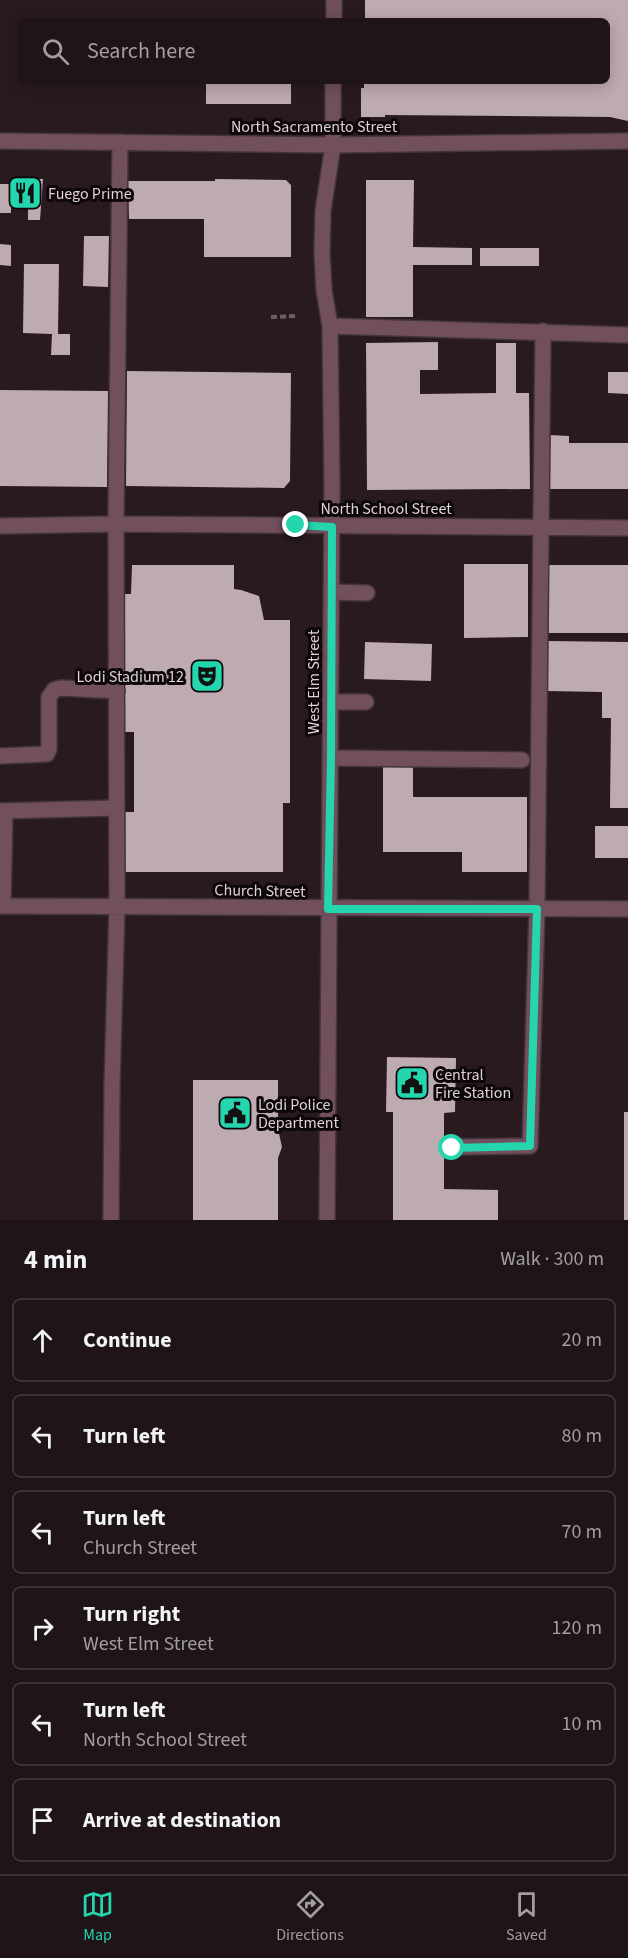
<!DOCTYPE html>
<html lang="en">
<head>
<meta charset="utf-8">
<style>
	:root { --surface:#1f1418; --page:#271d21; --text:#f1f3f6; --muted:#a19ea2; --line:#3c3337; --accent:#25d5ae }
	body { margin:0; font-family:"Source Sans 3",sans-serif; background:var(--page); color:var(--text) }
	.stop { position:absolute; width:18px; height:18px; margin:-14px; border:4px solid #25d5ae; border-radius:50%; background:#fff }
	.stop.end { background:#25d5ae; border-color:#fff; box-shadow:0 2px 6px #0008 }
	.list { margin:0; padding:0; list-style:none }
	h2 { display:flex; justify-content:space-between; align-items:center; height:78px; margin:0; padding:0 24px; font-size:26px }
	h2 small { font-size:20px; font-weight:400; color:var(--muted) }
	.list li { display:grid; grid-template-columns:39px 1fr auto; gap:18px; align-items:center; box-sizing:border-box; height:84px; margin:0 12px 12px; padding:0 12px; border:2px solid var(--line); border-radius:9px }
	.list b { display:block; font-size:22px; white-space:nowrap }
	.list p { margin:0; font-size:20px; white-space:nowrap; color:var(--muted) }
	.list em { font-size:20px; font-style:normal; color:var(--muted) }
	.icon { flex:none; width:33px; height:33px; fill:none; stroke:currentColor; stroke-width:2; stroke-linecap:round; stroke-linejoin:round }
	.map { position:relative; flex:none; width:628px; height:1220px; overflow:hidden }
	.search { position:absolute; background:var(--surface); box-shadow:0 3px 15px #0003; left:18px; right:18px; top:18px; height:66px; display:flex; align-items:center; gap:15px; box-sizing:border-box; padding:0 21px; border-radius:9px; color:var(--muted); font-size:22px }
	.sheet { height:654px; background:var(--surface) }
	nav { display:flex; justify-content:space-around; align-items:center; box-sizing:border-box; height:84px; border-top:2px solid var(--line); background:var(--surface); font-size:16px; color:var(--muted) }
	nav a { display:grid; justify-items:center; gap:3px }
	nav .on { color:var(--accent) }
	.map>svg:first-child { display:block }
	.building { fill:#beaab1 }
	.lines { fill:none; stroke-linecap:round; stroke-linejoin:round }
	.minor-casing { stroke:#42343a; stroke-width:18 }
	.path { stroke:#6d6065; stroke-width:4; stroke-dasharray:6 3; stroke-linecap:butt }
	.minor { stroke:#714f5d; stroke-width:15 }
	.route { stroke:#25d5ae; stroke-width:8 }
	.labels { text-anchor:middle; stroke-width:6; stroke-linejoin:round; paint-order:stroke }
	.street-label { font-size:16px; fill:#ded3d7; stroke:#0d0709 }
	.poi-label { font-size:16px; fill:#ded3d7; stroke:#0d0709; text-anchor:start }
</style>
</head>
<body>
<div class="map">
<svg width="628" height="1220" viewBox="0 0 628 1220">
	<rect width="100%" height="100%" fill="#291a20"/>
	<!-- building -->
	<path class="building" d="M 365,0 L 628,0 L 628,121 L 610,117 L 385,115 L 385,117 L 361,117 L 361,88 L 364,88 L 364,81 L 607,81 L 607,21 L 365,21 Z
		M 206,81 L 291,81 L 291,104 L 206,104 Z
		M 11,179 L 43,179 L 40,220 L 28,220 L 28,206 L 11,206 L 11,213 L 0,213 L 0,184 L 11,184 Z
		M 215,179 L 286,180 L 291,185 L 291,257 L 204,257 L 204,219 L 129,219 L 128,181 L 215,181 Z
		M 366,180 L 414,180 L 413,247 L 472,248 L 472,265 L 413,265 L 413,317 L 366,317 Z
		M 84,236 L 109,236 L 108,287 L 83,286 Z
		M 0,244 L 11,245 L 11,266 L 0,265 Z
		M 480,248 L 539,248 L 539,266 L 480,266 Z
		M 24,264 L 59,264 L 58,334 L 70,334 L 70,355 L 51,355 L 52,334 L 23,333 Z
		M 438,342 L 438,370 L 420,370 L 420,394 L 496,393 L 496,343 L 516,343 L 516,393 L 529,393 L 530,489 L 367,490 L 366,343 Z
		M 127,371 L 291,373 L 290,481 L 284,488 L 126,486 Z
		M 608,372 L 628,372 L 628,394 L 608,393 Z
		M 0,390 L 108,391 L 107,487 L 0,486 Z
		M 549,435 L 569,436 L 569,443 L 628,443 L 628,489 L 549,489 Z
		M 464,564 L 528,564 L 528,637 L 464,638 Z
		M 132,565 L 234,565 L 234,589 L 241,590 L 259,596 L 264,620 L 290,620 L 290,803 L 283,803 L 283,872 L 124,872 L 124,812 L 134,812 L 134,732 L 125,732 L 125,594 L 131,594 Z
		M 549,565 L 628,565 L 628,633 L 548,633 Z
		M 548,641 L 628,642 L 628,808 L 610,808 L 611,718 L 602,718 L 602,692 L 547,691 Z
		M 365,642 L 432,644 L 431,681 L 364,679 Z
		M 383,765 L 413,765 L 413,797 L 527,797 L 527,872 L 462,872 L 462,852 L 383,852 Z
		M 595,826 L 628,826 L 628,858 L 595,858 Z
		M 387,1057 L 456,1058 L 455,1112 L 444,1113 L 444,1189 L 498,1190 L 498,1220 L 393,1220 L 393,1112 L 386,1112 Z
		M 193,1080 L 278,1080 L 278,1129 L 282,1147 L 278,1158 L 278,1220 L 193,1220 Z
		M 624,1112 L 628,1112 L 628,1220 L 624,1220 Z"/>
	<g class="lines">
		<defs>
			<path id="minor" d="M 334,21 L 334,0
				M 0,141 L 333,145 L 628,141
				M 330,326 L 628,335
				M 0,526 L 116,524 L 628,528
				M 331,592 L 367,593
				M 331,702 L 366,702
				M 0,756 L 47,754 L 49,749 L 49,697 L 54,690 L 61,688 L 117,691
				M 331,758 L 522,760
				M 0,811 L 116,808
				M 0,906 L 628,909
				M 3,906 L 5,811
				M 452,1147 L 530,1146 L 537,909 L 543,331
				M 111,1220 L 112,1087 L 117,907 L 116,524 L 120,142
				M 327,1220 L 332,487 L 330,326 L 324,290 L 322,252 L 323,211 L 333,145 L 333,81"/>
		</defs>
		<!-- minor casing -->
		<use href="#minor" class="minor-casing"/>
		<!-- path -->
		<path class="path" d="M 271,317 L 297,316"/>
		<!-- minor -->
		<use href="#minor" class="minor"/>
	</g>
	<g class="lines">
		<!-- route -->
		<path class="route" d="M 296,525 L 332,527 L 331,758 L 328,909 L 537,909 L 530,1146 L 452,1148"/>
	</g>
	<!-- icons -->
	<defs>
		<symbol id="restaurant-square" viewBox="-11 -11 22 22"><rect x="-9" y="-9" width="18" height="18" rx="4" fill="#25d5ae" stroke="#0d0709"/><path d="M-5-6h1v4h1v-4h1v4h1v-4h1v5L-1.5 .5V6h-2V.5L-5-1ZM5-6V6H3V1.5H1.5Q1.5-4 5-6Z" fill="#111"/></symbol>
		<symbol id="theatre-square" viewBox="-11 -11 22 22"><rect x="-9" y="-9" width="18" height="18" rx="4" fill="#25d5ae" stroke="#0d0709"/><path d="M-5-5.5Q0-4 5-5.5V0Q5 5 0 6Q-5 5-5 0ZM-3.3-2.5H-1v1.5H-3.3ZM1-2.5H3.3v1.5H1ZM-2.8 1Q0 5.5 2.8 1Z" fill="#111"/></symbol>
		<symbol id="civic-square" viewBox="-11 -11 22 22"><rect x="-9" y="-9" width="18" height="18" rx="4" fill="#25d5ae" stroke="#0d0709"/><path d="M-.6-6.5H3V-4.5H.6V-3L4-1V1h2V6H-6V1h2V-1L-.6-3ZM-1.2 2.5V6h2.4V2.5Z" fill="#111"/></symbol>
	</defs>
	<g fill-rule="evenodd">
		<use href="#restaurant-square" x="6" y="174" width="38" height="38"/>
		<use href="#theatre-square" x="188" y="657" width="38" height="38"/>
		<use href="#civic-square" x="393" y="1064" width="38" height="38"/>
		<use href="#civic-square" x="216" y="1094" width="38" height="38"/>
	</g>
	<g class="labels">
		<!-- street labels -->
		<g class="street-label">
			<text x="314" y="132">North Sacramento Street</text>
			<text x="386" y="514">North School Street</text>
			<text transform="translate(313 682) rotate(-90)" y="6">West Elm Street</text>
			<text transform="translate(260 890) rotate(1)" y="6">Church Street</text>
		</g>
		<!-- poi labels -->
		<g class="poi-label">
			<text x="48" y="199">Fuego Prime</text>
			<text x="184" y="682" text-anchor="end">Lodi Stadium 12</text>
			<text x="435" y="1080">Central<tspan x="435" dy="18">Fire Station</tspan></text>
			<text x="258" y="1110">Lodi Police<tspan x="258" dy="18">Department</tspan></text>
		</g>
	</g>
</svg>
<div class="stop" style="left:452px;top:1148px"></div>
<div class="stop end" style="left:296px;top:525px"></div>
<div class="search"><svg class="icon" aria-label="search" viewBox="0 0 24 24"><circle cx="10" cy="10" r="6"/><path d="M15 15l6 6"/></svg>Search here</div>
</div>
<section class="sheet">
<h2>4 min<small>Walk · 300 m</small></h2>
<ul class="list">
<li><svg class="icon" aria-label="ahead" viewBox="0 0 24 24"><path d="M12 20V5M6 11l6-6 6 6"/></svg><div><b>Continue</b></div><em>20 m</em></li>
<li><svg class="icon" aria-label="left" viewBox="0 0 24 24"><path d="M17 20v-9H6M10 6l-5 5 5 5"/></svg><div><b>Turn left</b></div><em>80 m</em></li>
<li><svg class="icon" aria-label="left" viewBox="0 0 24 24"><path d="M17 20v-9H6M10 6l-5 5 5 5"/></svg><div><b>Turn left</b><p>Church Street</p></div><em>70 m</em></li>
<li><svg class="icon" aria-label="right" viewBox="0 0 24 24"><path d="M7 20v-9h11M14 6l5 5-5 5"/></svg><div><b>Turn right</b><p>West Elm Street</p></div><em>120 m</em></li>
<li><svg class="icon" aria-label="left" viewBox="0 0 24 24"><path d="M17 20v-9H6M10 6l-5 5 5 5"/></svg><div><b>Turn left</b><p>North School Street</p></div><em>10 m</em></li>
<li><svg class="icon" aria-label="arrive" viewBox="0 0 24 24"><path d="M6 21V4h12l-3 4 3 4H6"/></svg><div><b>Arrive at destination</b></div></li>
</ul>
</section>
<nav>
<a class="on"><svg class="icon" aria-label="map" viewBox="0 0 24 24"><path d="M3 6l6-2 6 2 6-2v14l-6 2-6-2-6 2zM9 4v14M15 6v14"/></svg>Map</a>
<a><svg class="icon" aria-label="directions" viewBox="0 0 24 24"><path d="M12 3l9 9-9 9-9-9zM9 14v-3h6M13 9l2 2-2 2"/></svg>Directions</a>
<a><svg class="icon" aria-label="saved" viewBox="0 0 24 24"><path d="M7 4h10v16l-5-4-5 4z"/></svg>Saved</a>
</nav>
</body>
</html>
